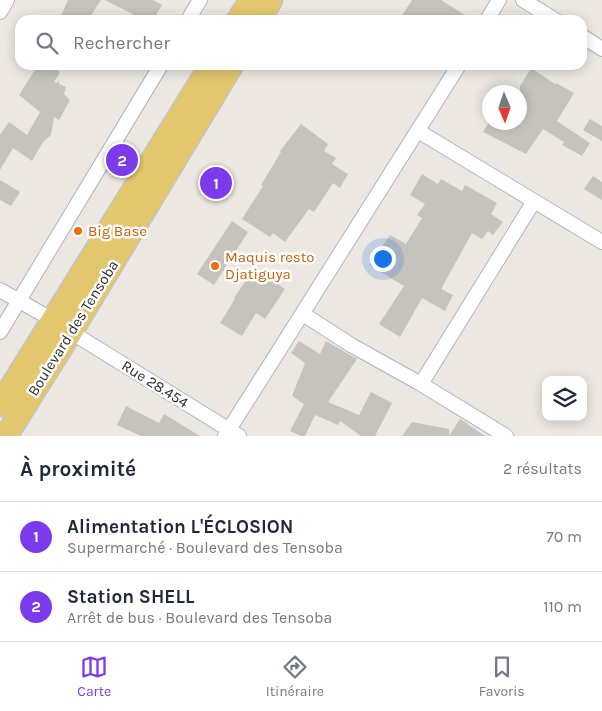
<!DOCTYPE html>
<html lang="fr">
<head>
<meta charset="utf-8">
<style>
	:root { --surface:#fff; --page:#f6f6f7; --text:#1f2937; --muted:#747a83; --line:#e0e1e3; --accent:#7c3aed }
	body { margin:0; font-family:Karla,sans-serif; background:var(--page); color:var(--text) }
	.controls { position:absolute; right:15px; bottom:15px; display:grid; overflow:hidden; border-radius:10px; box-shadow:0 2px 12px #0003 }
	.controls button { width:45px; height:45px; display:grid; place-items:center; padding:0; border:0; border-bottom:1px solid var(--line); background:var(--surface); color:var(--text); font:25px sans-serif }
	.compass { position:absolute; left:482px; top:85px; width:45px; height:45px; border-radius:50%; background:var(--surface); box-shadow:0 2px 12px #0003; rotate:178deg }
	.you { position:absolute; left:382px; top:258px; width:18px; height:18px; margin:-12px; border:4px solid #fff; border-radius:50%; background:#1a73e8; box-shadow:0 0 0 8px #1a73e833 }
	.badge { display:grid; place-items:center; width:32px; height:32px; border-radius:50%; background:var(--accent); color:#fff; font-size:16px; font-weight:700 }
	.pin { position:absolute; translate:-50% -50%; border:2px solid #fff; box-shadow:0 1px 5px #0006 }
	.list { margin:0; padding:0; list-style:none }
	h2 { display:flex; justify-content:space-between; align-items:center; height:65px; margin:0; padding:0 20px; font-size:21px }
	h2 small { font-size:16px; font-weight:400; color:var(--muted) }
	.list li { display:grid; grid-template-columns:32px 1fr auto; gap:15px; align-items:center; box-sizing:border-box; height:70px; padding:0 20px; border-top:1px solid var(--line) }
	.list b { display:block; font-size:19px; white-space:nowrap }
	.list p { margin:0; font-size:16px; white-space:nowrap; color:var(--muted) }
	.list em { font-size:16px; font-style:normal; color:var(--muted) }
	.icon { flex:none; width:28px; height:28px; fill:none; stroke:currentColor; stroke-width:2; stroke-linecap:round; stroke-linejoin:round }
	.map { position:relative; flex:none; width:602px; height:436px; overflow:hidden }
	.search { position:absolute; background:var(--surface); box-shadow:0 2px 12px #0003; left:15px; right:15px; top:15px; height:55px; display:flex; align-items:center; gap:12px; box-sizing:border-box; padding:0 18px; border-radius:15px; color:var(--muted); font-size:19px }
	.sheet { height:205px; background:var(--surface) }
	nav { display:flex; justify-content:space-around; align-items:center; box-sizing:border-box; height:70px; border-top:1px solid var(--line); background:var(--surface); font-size:14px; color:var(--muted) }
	nav a { display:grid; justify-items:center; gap:2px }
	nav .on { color:var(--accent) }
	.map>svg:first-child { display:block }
	.building { fill:#c6c2bc }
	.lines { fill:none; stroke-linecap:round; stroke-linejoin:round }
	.street-casing { stroke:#b1b3bb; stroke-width:16 }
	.primary-casing { stroke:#c4c4c4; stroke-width:25 }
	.street { stroke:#fff; stroke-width:14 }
	.primary { stroke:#e3c76f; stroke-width:22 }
	.food-dot { fill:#e8710a; stroke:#fff; stroke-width:2 }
	.labels { text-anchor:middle; stroke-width:5; stroke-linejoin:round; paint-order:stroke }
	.food-label { font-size:15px; fill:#c56008; stroke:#fff; text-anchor:start }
	.street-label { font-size:15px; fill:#2d2d2d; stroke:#fff }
</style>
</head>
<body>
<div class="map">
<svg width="602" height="436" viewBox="0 0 602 436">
	<rect width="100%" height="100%" fill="#ede7e1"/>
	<!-- building -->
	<path class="building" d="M 68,0 L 101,0 L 88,20 L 59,20 Z
		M 105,0 L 153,0 L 162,5 L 153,20 L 144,20 Z
		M 412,0 L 441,0 L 473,20 L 430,20 L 423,15 L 420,20 L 399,20 Z
		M 38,65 L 49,65 L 60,72 L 54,82 L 57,83 L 59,81 L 59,84 L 66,87 L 64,94 L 70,100 L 59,120 L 54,117 L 51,135 L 43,142 L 32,161 L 13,148 L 0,170 L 0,135 L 9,122 L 27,135 L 40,112 L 19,95 Z
		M 531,68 L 555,84 L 556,83 L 574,93 L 557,121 L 590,143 L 582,156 L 562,145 L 564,142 L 543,129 L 526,154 L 483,132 L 489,122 L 520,122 L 520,86 Z
		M 590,119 L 602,126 L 602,141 L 583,130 Z
		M 301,124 L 328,144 L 324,151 L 336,158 L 332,164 L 348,174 L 340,188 L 333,183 L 314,212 L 309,209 L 285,242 L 273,233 L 270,237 L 242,219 L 263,186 L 261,185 L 281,152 L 280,151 Z
		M 422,174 L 438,184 L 441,179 L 462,191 L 465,185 L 497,203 L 491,214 L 503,222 L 493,235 L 488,231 L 482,239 L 472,233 L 441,289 L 453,295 L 445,311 L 422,298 L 400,337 L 379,324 L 404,286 L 369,265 L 390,235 L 406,244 L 422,218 L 417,215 L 425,204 L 410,195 Z
		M 593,176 L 602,182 L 602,200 L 584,189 Z
		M 0,180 L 20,192 L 11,206 L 0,200 Z
		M 232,221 L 248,232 L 214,285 L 197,274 Z
		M 254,268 L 285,289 L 265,319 L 256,313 L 242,336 L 220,323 L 235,299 L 234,298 Z
		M 299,341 L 320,354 L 326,341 L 357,359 L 328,402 L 359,415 L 371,392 L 392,403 L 375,436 L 361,436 L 340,421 L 338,425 L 315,415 L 305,436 L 301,436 L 290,431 L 304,404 L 292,396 L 305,363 L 291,353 Z
		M 126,406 L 159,423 L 164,414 L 200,436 L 141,436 L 117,425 Z
		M 460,419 L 485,436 L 449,436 Z
		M 412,422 L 449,429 L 449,436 L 402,436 Z"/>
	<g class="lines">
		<defs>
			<path id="street" d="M 523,0 L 555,20
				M 0,12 L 7,0
				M 188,20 L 200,0
				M 487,20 L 499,0
				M 582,36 L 602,49
				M 418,131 L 602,242
				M 0,290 L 53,320
				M 303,314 L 351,345 L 421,384 L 506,436
				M 0,332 L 161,65
				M 71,332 L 239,436
				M 421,384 L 534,201
				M 225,436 L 459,65"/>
			<path id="primary" d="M 238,20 L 251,0
				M 259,20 L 271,0
				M 0,405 L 211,65
				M 6,436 L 71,332 L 232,65"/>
		</defs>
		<!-- street casing -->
		<use href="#street" class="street-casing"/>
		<!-- primary casing -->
		<use href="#primary" class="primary-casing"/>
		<!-- street -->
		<use href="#street" class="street"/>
		<!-- primary -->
		<use href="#primary" class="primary"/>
	</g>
	<!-- markers -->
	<g class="food-dot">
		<circle cx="78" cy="231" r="5"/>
		<circle cx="215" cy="266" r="5"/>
	</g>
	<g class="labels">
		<!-- food labels -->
		<g class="food-label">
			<text x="88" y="236">Big Base</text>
			<text x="225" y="262">Maquis resto<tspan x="225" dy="17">Djatiguya</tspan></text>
		</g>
		<!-- street labels -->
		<g class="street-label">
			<text transform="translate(73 328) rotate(-58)" y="5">Boulevard des Tensoba</text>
			<text transform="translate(155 384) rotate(32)" y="5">Rue 28.454</text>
		</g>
	</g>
</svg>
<div class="controls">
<button><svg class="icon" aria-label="layers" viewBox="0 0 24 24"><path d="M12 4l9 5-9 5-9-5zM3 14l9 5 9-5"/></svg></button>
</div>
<svg class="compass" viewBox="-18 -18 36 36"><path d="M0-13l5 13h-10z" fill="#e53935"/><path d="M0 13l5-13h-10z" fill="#747a83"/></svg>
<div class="you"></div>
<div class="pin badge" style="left:216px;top:183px">1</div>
<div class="pin badge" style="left:122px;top:160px">2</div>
<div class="search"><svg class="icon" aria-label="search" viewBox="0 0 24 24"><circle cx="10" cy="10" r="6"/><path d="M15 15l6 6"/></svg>Rechercher</div>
</div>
<section class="sheet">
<h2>À proximité<small>2 résultats</small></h2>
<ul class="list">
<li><span class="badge">1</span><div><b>Alimentation L'ÉCLOSION</b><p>Supermarché · Boulevard des Tensoba</p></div><em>70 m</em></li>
<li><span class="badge">2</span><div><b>Station SHELL</b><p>Arrêt de bus · Boulevard des Tensoba</p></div><em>110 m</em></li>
</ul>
</section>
<nav>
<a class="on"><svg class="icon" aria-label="map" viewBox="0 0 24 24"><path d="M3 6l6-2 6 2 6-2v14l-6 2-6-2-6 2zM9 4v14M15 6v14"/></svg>Carte</a>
<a><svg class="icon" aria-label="directions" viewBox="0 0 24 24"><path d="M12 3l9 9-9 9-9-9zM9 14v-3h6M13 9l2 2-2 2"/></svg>Itinéraire</a>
<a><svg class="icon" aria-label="saved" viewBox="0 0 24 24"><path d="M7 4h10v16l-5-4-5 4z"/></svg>Favoris</a>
</nav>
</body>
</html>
